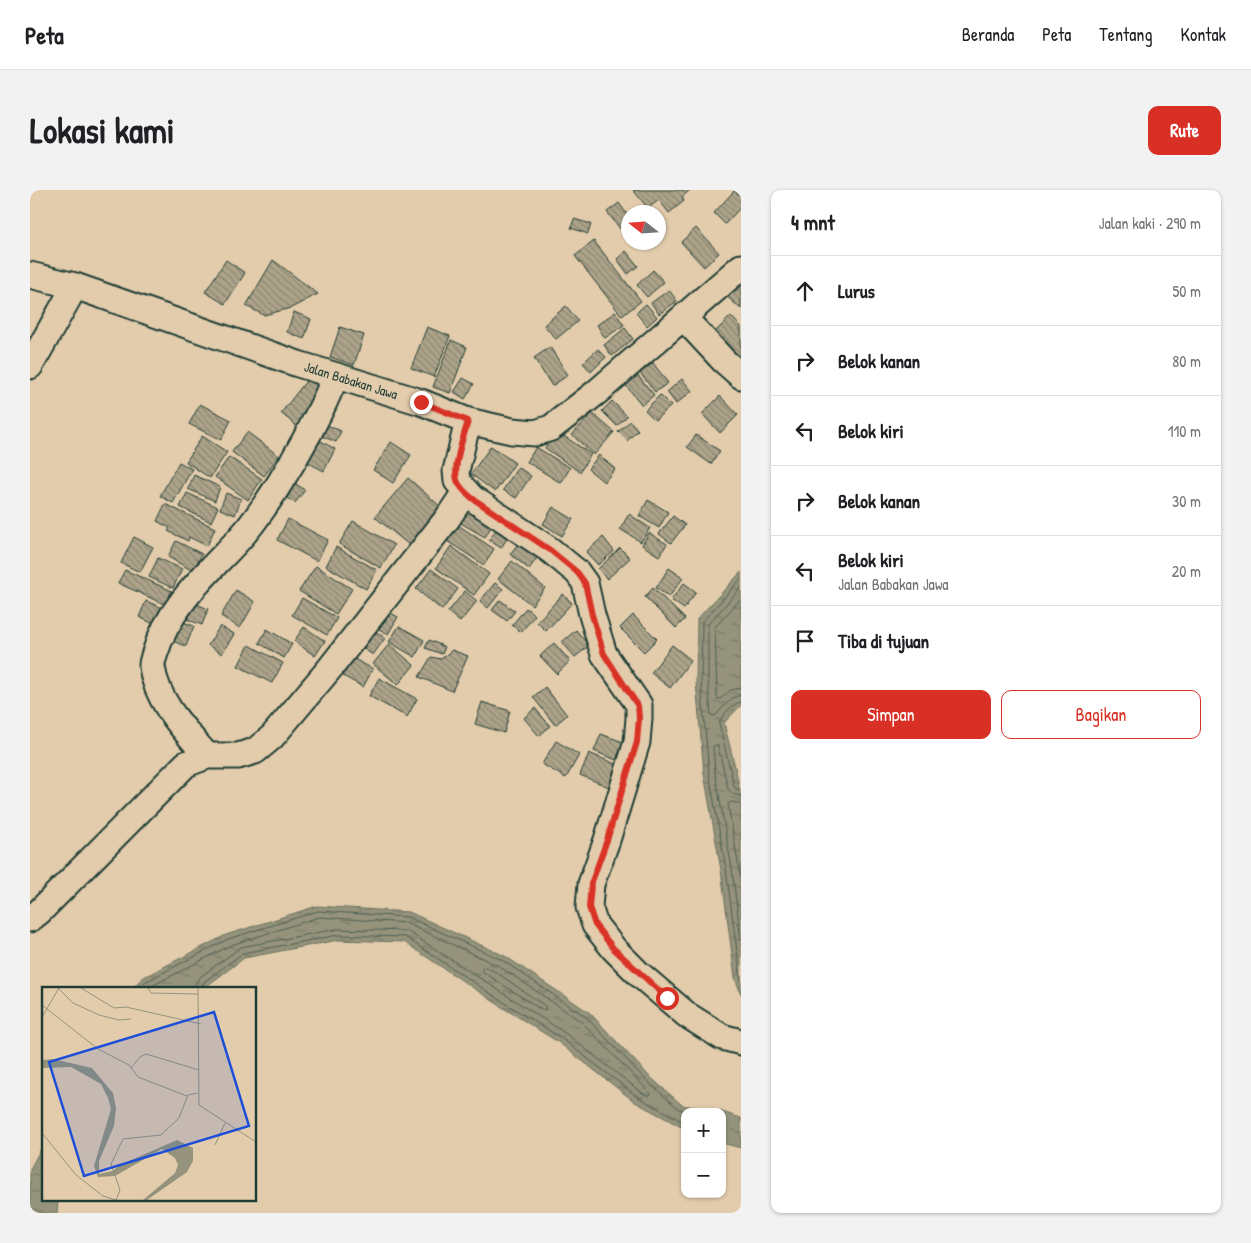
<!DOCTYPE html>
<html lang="id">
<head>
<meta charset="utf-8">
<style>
	:root { --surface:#fff; --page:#f2f2f2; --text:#202124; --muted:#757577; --line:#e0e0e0; --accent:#d93025 }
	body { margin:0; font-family:"Patrick Hand",sans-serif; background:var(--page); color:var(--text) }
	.controls { position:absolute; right:15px; bottom:15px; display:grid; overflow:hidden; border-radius:10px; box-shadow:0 1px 4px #0004 }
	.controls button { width:45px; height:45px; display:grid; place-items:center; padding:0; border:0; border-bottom:1px solid var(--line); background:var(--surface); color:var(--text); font:25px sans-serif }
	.compass { position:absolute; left:591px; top:15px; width:45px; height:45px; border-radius:50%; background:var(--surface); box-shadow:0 1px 4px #0004; rotate:287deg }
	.stop { position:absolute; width:15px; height:15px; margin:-11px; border:4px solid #d93025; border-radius:50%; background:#fff }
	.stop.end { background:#d93025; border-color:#fff; box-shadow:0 1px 5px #0008 }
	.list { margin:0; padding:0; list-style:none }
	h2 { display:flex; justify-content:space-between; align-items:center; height:65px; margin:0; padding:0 20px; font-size:21px }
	h2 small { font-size:16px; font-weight:400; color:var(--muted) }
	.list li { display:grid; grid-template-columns:32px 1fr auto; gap:15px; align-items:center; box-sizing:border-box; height:70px; padding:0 20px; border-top:1px solid var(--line) }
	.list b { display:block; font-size:19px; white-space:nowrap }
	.list p { margin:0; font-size:16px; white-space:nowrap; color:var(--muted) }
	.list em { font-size:16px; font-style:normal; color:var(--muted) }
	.actions { display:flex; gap:10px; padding:15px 20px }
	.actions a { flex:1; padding:11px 0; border:1px solid var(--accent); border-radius:10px; text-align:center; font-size:18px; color:var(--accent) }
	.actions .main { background:var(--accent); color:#fff }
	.icon { flex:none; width:28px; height:28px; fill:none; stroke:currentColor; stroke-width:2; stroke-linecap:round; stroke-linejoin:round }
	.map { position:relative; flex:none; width:711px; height:1023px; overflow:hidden; border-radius:10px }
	header { display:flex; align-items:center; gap:30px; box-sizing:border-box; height:70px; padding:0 25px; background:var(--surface); border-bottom:1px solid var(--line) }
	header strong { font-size:24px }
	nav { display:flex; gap:28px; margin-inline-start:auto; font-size:18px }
	.intro { display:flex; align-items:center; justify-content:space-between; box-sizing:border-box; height:120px; padding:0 30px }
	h1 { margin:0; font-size:35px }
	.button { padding:12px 22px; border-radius:10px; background:var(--accent); color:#fff; font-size:18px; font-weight:700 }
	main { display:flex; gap:30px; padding:0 30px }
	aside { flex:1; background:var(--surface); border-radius:10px; box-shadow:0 1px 4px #0004 }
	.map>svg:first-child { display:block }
	.water { fill:url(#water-ripples); stroke:#66715f }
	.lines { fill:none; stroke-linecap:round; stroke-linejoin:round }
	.shore { stroke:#4e5f51; stroke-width:1 }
	.building { fill:url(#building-back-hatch); stroke:#1f3d34 }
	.minor-casing { stroke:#1f3d34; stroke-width:29 }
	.minor { stroke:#e3ccac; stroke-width:25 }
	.route { stroke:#d93025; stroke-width:6 }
	.labels { text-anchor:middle; stroke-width:4; stroke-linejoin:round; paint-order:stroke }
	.street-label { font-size:14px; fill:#1f3d34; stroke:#e3ccac }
	.inset-road { fill:none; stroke:#95937c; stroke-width:1 }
	.view { fill:#1d4ed8; fill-opacity:0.15; stroke:#1d4ed8; stroke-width:2.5 }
	.inset-edge { fill:none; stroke:#1f3d34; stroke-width:2.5 }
</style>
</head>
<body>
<header>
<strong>Peta</strong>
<nav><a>Beranda</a><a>Peta</a><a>Tentang</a><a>Kontak</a></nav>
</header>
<div class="intro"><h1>Lokasi kami</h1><a class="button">Rute</a></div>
<main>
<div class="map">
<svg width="711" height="1023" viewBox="0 0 711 1023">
	<defs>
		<pattern id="water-ripples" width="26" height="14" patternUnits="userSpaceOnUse" patternTransform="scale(1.25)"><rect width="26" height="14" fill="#95937c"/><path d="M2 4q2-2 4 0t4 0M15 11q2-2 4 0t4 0" fill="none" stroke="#797966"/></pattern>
		<pattern id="building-back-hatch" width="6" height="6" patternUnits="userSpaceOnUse" patternTransform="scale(1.25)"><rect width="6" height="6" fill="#ada38a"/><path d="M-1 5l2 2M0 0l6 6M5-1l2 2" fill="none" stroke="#8c8672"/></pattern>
	</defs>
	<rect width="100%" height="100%" fill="#e3ccac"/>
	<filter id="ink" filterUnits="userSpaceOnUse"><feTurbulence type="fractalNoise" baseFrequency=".02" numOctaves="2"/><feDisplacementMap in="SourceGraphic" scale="10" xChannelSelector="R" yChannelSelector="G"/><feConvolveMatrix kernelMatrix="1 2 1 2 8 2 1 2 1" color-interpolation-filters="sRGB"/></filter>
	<g filter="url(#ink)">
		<!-- water -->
		<path class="water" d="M 711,382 L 711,515 L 694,533 L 706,581 L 711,608 L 711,804 L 705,788 L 691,680 L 674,584 L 666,492 L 667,429 Z
			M 287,716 L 379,722 L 475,766 L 560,823 L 618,885 L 652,915 L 692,922 L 655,922 L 655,939 L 605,912 L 528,852 L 472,817 L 374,752 L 308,750 L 214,768 L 174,798 L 103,798 L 112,788 L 196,745 Z
			M 692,922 L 711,928 L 711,958 L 692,953 Z
			M 14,953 L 14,1009 L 28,1009 L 27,1023 L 0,1023 L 0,979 Z"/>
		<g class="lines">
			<!-- shore -->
			<path class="shore" d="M 711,389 L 672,432 L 671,492 L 679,583 L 696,679 L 711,791
				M 711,398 L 678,434 L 678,492 L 681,525 L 685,526 L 702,508 L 711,505
				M 711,409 L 685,437 L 687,508 L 690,509 L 701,500 L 711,498
				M 711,512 C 703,513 692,525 689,533 L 704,596 L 706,599 L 711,600
				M 711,606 L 703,604 L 698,599 L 688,556 L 685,555 L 683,557 L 685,582 L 702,679 L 711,750
				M 711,614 L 701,612 L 698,614 L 711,691
				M 455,777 L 466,782 L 515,816 L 516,819 L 512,820 L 453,782 L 452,779 Z
				M 110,798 L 115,792 L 198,749 L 288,721 L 378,727 L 472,770 L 556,827 L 615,889 L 649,919 L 662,922
				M 118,798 L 201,755 L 289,727 L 376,733 L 469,776 L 552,832 L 621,904 L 618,906 L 611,902 L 535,843 L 377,741 L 307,739 L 211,757 L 170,787 L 166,792 L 165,798
				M 172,798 L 174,792 L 213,763 L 308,745 L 375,747 L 475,813 L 531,848 L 608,907 L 655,933"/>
		</g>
		<!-- building -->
		<path class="building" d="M 603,0 L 660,0 L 652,7 L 654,11 L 639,23 L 629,10 L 618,18 Z
			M 704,1 L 711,7 L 711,17 L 695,34 L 684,23 Z
			M 589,13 L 598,26 L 598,43 L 595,45 L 577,22 Z
			M 544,29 L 561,34 L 558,44 L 541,38 Z
			M 666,38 L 689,63 L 674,77 L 651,52 Z
			M 564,51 L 611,111 L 592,126 L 545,66 Z
			M 596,61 L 608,76 L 598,84 L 587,69 Z
			M 196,70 L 215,83 L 195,114 L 175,102 Z
			M 243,70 L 288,104 L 261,118 L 234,125 L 216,116 Z
			M 623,80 L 634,92 L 617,107 L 607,95 Z
			M 711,87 L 711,119 L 693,103 Z
			M 639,100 L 647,111 L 629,124 L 621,113 Z
			M 616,114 L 627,127 L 617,136 L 606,123 Z
			M 536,116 L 548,131 L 526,149 L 514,135 Z
			M 264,122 L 281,129 L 274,149 L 257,142 Z
			M 585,122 L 594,135 L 575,148 L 567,135 Z
			M 701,126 L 711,137 L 711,176 L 682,145 Z
			M 310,137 L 334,145 L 324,175 L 300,167 Z
			M 397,137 L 420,146 L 404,187 L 381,178 Z
			M 595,138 L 603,149 L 582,166 L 574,155 Z
			M 421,150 L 437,157 L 420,203 L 403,197 Z
			M 520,157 L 538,185 L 522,196 L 504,168 Z
			M 568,159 L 576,167 L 561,182 L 553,173 Z
			M 623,173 L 638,193 L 625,202 L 610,183 Z
			M 605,182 L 624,205 L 612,215 L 593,192 Z
			M 280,186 L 300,202 L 270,239 L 251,223 Z
			M 433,188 L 444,194 L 435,209 L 424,202 Z
			M 652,189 L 662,201 L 646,214 L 637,202 Z
			M 630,205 L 641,216 L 625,230 L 615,220 Z
			M 690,206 L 708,225 L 690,243 L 672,224 Z
			M 582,211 L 597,226 L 587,236 L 572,221 Z
			M 170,214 L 201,230 L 191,250 L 159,234 Z
			M 562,223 L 584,242 L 564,265 L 542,245 Z
			M 600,231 L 608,240 L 597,251 L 588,242 Z
			M 290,232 L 311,241 L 306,252 L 285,243 Z
			M 526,241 L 561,264 L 550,282 L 515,258 Z
			M 217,242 L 249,266 L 234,286 L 202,262 Z
			M 666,245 L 690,261 L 681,274 L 657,257 Z
			M 172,246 L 197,262 L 180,288 L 156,272 Z
			M 282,246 L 305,259 L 294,281 L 271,269 Z
			M 361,252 L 381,265 L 363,293 L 343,280 Z
			M 461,256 L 485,273 L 465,302 L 441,284 Z
			M 506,257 L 540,278 L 531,293 L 497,272 Z
			M 569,265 L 585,279 L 574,292 L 558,279 Z
			M 199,267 L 232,289 L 218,310 L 185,287 Z
			M 149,272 L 162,279 L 143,313 L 130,306 Z
			M 488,277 L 501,286 L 486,308 L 473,300 Z
			M 164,285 L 190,297 L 185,311 L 158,299 Z
			M 257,288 L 275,300 L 265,313 L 248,302 Z
			M 378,288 L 411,317 L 379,355 L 345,327 Z
			M 157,303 L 188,317 L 181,332 L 150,317 Z
			M 196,303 L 211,309 L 205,325 L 190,319 Z
			M 618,310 L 638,322 L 629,338 L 609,326 Z
			M 441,311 L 467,327 L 455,347 L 429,332 Z
			M 135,314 L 185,338 L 177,356 L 159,347 L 158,351 L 138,341 L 140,338 L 127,331 Z
			M 523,317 L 543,329 L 532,346 L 513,334 Z
			M 599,324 L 620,338 L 611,352 L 590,339 Z
			M 643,326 L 655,335 L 641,353 L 629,344 Z
			M 258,329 L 298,350 L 287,371 L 247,350 Z
			M 323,331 L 364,355 L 351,378 L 309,354 Z
			M 472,331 L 483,339 L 471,358 L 459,350 Z
			M 428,335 L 464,359 L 454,375 L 417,351 Z
			M 619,343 L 637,354 L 629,366 L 612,355 Z
			M 104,347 L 123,357 L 110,382 L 91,373 Z
			M 573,347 L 584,361 L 568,375 L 556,362 Z
			M 146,351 L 172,364 L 163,381 L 138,367 Z
			M 488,354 L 507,368 L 499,379 L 480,364 Z
			M 421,356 L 459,384 L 444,405 L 406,378 Z
			M 306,357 L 347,380 L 336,399 L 296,376 Z
			M 590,358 L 600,368 L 577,389 L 568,379 Z
			M 128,368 L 152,379 L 143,398 L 119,387 Z
			M 482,371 L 515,398 L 502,415 L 468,389 Z
			M 286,376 L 322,399 L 306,424 L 269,401 Z
			M 639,378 L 653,388 L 639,407 L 626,398 Z
			M 401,379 L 428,399 L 412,420 L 386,399 Z
			M 95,380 L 142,401 L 136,415 L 88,393 Z
			M 465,393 L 473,399 L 458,418 L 450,411 Z
			M 654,393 L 666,402 L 654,419 L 641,410 Z
			M 623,398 L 655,429 L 646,438 L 615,407 Z
			M 206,400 L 225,412 L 210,438 L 191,426 Z
			M 435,401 L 447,411 L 430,432 L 418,422 Z
			M 533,404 L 542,413 L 516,441 L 507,432 Z
			M 272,408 L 307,428 L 297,445 L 262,425 Z
			M 156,409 L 178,419 L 172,435 L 149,426 Z
			M 470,410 L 485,421 L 477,431 L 462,420 Z
			M 116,411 L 135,419 L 128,436 L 109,427 Z
			M 352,418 L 368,427 L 358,444 L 342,435 Z
			M 496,418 L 505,425 L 491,442 L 482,435 Z
			M 603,425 L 627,449 L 614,462 L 590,438 Z
			M 145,429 L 164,436 L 156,456 L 137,449 Z
			M 190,436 L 204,444 L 192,464 L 178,455 Z
			M 338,436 L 355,448 L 343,465 L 326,454 Z
			M 369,436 L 394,450 L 385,467 L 359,452 Z
			M 274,437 L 295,451 L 285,466 L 264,451 Z
			M 237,439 L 262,454 L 254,468 L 229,453 Z
			M 546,440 L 559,456 L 545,467 L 532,452 Z
			M 399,450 L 415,457 L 412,464 L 395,458 Z
			M 524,453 L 540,471 L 527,484 L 510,466 Z
			M 359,454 L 384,475 L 368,495 L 343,474 Z
			M 219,455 L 253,473 L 242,493 L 208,476 Z
			M 642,455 L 661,470 L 640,498 L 621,483 Z
			M 422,460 L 438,466 L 422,501 L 389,487 L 401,467 L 411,469 Z
			M 313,463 L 343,479 L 333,497 L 304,481 Z
			M 349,488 L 387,509 L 377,527 L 339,506 Z
			M 515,497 L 537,525 L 525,535 L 503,507 Z
			M 452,512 L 480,521 L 474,543 L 445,534 Z
			M 505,518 L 520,536 L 509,546 L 494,528 Z
			M 571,544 L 593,552 L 586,570 L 564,561 Z
			M 526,551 L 549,565 L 536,588 L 512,574 Z
			M 559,563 L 588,575 L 579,597 L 550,585 Z"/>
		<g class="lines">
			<defs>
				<g id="minor">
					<path id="s1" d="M 0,85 L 45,96 L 268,174 L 391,212 L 438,231 L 482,241 L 505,243 L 521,238 L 567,202 L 711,77"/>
					<path d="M 654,128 L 694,171 L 711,186"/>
					<path d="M 0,176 L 45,96"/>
					<path d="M 438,231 L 426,281 L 427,291 L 442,308 L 520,360 L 547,382 L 555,393 L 562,425 L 574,464 L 609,515 L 609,528 L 607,552 L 577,650 L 561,694 L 559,717 L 565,735 L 584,759 L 609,784 L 657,825 L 692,847 L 711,852"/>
					<path d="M 177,566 C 155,540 127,513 122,477 C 121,473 124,467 125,463 C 139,416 178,383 210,348 C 223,334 235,316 246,299 C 269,263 289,226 306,186"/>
					<path d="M 0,729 L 9,722 L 156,574 L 177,566 L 208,566 L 225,561 L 242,547 L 301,477 L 417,329 L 435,302"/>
				</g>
			</defs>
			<!-- minor casing -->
			<use href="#minor" class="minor-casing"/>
			<!-- minor -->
			<use href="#minor" class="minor"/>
		</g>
	</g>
	<g class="lines" filter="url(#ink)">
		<!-- route -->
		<path class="route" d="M 391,212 L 438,231 C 434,246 423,274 427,290 C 429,297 436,303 442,308 L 520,360 L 547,382 L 555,393 L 562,425 L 574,464 L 608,516 L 609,528 L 607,552 L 577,650 L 561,694 L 559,717 L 565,735 L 584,759 L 637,808"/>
	</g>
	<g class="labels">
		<!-- street labels -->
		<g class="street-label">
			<text dy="5" stroke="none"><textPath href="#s1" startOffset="338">Jalan Babakan Jawa</textPath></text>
		</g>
	</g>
	<!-- overview -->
	<g transform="translate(12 797)">
		<rect width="214" height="214" fill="#e3ccac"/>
		<path d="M 11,72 L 50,81 L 71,106 L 74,121 L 72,139 L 57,174 L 57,187 L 70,184 L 80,177 L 135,153 L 151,161 L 151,174 L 145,185 L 105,213 L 101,213 L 133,186 L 136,178 L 133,171 L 120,162 L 73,189 L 56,190 L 52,179 L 69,122 L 66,111 L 59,97 L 29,80 L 0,81 L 0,73 Z" fill="#95937c"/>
		<path class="inset-road" d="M 16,1 L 31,16 L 57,28 L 77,33 L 89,32M 39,1 L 72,21 L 84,20 L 159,37M 106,1 L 109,6 L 156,7M 156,1 L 157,118 L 214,155M 0,18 L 56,62 L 87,78 L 96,90 L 145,109M 0,30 L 17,1M 89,81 L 98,70 L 104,67 L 157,83M 0,146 L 34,188 L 61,209 L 74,213M 173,158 L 183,136M 74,213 L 78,203 L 69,177 L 81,152 L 119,148 L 137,131 L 146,108 L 156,106"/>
		<path class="view" d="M 172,25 L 207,139 L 42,189 L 7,75 Z"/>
		<rect width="214" height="214" class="inset-edge"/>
	</g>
</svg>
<div class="controls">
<button>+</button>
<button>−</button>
</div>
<svg class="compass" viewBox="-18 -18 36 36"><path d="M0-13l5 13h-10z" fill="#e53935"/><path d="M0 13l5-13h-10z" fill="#757577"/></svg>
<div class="stop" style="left:637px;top:808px"></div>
<div class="stop end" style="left:391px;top:212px"></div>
</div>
<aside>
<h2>4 mnt<small>Jalan kaki · 290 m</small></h2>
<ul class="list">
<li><svg class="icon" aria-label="ahead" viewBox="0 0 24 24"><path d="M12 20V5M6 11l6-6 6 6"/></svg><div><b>Lurus</b></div><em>50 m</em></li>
<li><svg class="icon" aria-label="right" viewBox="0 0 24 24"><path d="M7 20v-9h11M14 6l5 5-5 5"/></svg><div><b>Belok kanan</b></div><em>80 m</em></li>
<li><svg class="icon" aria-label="left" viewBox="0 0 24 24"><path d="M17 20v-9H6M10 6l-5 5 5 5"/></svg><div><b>Belok kiri</b></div><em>110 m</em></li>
<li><svg class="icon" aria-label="right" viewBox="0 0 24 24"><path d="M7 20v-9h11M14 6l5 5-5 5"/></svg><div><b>Belok kanan</b></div><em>30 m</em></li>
<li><svg class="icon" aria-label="left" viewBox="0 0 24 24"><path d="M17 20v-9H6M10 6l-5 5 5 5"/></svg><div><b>Belok kiri</b><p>Jalan Babakan Jawa</p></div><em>20 m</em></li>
<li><svg class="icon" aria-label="arrive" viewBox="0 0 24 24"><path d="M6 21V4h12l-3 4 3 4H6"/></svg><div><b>Tiba di tujuan</b></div></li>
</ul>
<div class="actions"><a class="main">Simpan</a><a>Bagikan</a></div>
</aside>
</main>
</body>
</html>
